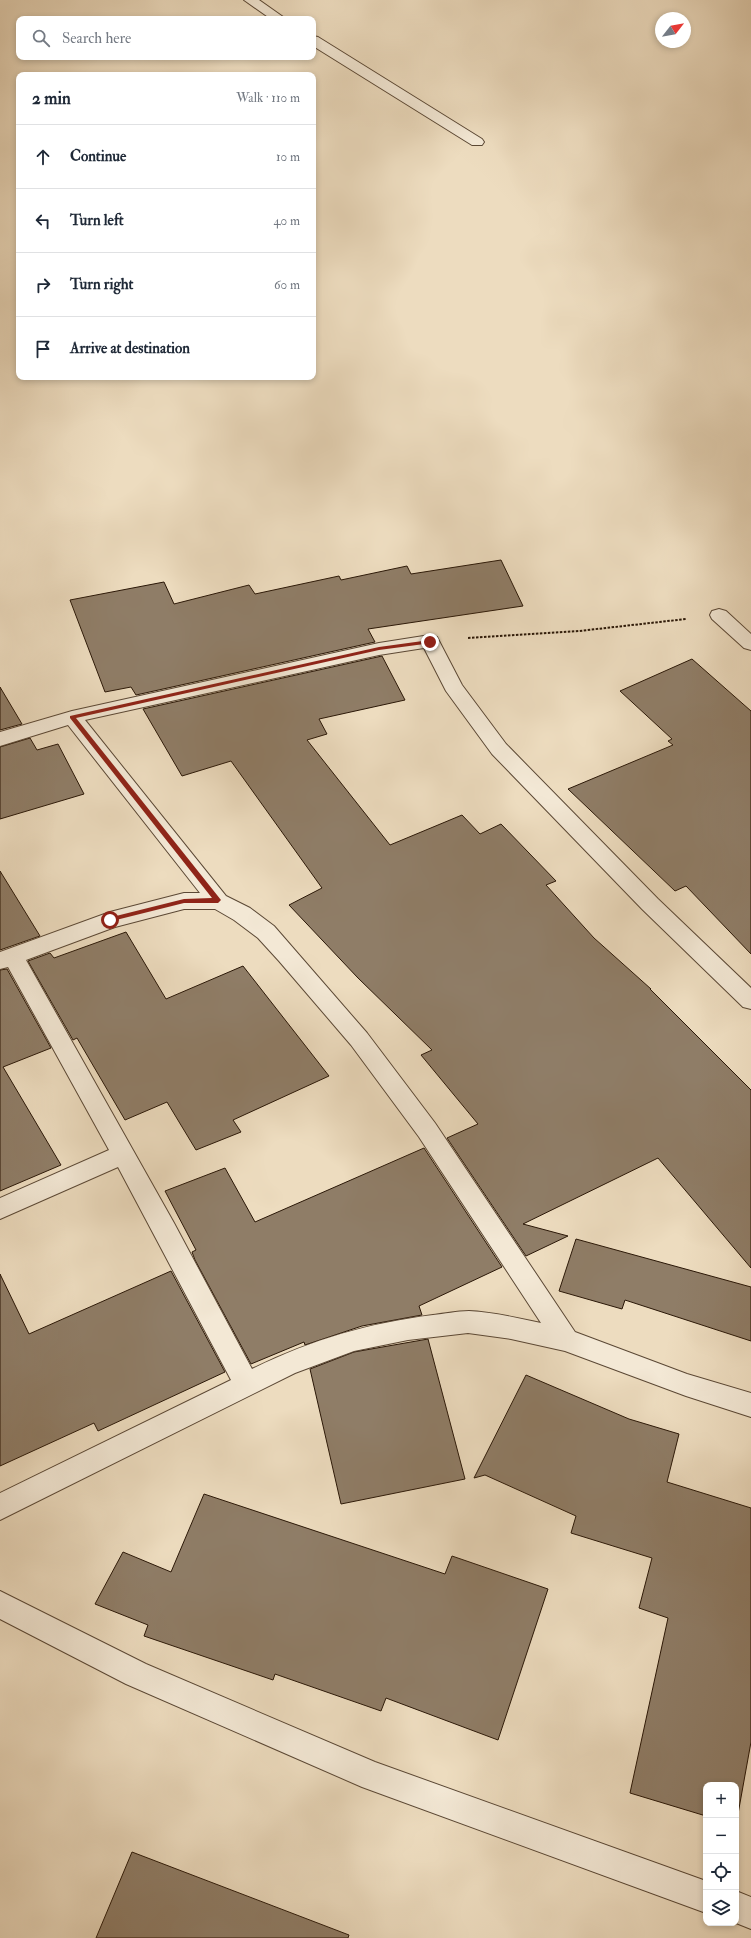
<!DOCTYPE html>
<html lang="en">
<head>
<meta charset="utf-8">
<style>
	:root { --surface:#fff; --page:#f6f6f7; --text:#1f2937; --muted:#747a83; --line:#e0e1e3 }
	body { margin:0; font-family:"IM FELL Double Pica",serif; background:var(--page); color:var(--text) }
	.controls { position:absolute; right:12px; bottom:12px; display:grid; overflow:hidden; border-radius:8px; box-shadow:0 2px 6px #0003 }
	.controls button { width:36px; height:36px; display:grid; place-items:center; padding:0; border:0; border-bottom:1px solid var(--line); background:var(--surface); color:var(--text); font:20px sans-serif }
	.compass { position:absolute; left:655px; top:12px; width:36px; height:36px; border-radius:50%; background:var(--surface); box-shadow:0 2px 6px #0003; rotate:59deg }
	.stop { position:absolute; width:12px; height:12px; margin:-9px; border:3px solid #8f2418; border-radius:50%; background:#fff }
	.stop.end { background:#8f2418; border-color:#fff; box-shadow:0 1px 4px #0008 }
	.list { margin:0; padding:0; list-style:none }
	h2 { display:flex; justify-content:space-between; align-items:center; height:52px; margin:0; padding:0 16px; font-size:17px }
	h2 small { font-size:13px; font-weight:400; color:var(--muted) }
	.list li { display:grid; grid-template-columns:26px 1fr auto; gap:12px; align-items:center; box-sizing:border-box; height:64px; padding:0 16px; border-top:1px solid var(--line) }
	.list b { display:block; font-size:15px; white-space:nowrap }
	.list em { font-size:13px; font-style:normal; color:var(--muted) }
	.icon { flex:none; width:22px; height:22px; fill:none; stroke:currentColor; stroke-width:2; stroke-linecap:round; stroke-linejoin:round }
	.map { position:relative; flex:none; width:751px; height:1938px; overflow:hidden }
	.search { position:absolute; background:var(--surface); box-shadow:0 2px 6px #0003; left:16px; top:16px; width:300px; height:44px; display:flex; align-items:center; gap:10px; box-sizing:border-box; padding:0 14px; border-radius:8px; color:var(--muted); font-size:15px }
	.panel { position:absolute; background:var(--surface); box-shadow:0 2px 6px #0003; left:16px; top:72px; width:300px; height:308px; border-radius:8px }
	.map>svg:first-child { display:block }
	.building { fill:#8f7d67; stroke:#2a1707 }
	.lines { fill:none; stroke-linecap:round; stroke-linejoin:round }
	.minor-casing { stroke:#5b4835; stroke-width:2 }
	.path { stroke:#2a1707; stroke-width:2; stroke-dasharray:2.5 1.5; stroke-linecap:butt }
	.minor { fill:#f3e8d5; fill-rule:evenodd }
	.route { fill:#8f2418 }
</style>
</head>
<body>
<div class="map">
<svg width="751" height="1938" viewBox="0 0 751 1938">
	<rect width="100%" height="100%" fill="#eddcbf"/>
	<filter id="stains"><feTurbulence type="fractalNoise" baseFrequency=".005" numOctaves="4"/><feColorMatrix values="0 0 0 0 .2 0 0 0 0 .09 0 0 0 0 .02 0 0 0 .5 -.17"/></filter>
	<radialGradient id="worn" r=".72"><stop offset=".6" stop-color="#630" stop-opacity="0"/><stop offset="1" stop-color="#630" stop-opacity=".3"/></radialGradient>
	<!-- building -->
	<path class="building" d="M 501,560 L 523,606 L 368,629 L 375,642 L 136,695 L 131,687 L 105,692 L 70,600 L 164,582 L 174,604 L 249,585 L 255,594 L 339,576 L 341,580 L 407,566 L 411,574 Z
		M 382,656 L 405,700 L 319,719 L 327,734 L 307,740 L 390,845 L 462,815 L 480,834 L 501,824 L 556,881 L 546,885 L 594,938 L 651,989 L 650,989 L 751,1090 L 751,1268 L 658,1158 L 523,1224 L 568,1236 L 526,1256 L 447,1138 L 478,1124 L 421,1055 L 432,1050 L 358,978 L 289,905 L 322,888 L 231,761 L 182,776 L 143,709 Z
		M 692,659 L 751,711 L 751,954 L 686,886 L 675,891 L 568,789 L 673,745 L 668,741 L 672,739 L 620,691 Z
		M 0,687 L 22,724 L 0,730 Z
		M 30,738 L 37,750 L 58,744 L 84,794 L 0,819 L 0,747 Z
		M 0,871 L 40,936 L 0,950 Z
		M 126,932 L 166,999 L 243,966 L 329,1076 L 233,1120 L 241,1132 L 196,1150 L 167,1102 L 125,1120 L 77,1038 L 73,1040 L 28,961 L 50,953 L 54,958 Z
		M 7,969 L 51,1048 L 3,1067 L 61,1165 L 0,1191 L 0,970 Z
		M 424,1148 L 502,1267 L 419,1306 L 422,1315 L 362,1326 L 305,1345 L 304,1342 L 251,1364 L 195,1260 L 192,1252 L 196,1250 L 165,1191 L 225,1168 L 255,1222 Z
		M 576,1239 L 751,1287 L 751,1341 L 625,1300 L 622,1309 L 559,1291 Z
		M 171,1271 L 225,1372 L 98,1431 L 94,1423 L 0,1466 L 0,1274 L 29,1334 Z
		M 428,1339 L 465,1479 L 341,1504 L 310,1369 L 354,1352 Z
		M 526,1375 L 629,1419 L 679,1434 L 667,1482 L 751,1508 L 751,1742 L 736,1825 L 736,1785 L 706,1785 L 706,1816 L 630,1793 L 668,1618 L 639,1608 L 652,1558 L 571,1533 L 576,1516 L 485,1475 L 474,1478 Z
		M 204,1494 L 445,1574 L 452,1556 L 548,1589 L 498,1740 L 386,1698 L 381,1711 L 275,1674 L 273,1680 L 144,1636 L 148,1625 L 95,1604 L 123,1552 L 171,1572 Z
		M 132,1852 L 349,1935 L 348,1938 L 96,1938 Z"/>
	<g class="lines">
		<defs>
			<path id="minor" d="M 244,0 L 259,0 L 286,19 L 271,19 Z
				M 313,36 L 318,37 L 482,139 L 484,142 L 482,145 L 472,145 L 313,46 Z
				M 719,609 L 726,611 L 751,634 L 751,650 L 744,648 L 712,619 L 710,615 L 712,611 Z
				M 430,635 L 437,637 L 462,685 L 506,744 L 658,899 L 751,988 L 751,1009 L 743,1007 L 642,909 L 492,754 L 446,691 L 424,648 L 379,655 L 85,720 L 226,896 L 250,908 L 274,926 L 367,1033 L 435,1123 L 575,1332 L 687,1374 L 751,1393 L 751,1417 L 686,1396 L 565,1351 L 511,1339 L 468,1333 L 408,1340 L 354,1351 L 295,1373 L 0,1520 L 0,1493 L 231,1380 L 118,1167 L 0,1219 L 0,1198 L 109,1150 L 8,967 L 0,969 L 0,952 L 110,912 L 184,893 L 200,893 L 68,725 L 0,746 L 0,732 L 72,711 L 379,643 ZM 184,909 L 215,909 L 234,920 L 258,938 L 279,961 L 351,1045 L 419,1137 L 541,1323 C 517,1318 493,1312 469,1311 C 457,1311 444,1314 433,1315 C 368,1323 311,1340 252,1369 L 174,1223 L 26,960 L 115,927 Z
				M 0,1591 L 146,1664 L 375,1762 L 706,1881 L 706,1913 L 362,1787 L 126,1684 L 0,1619 Z
				M 736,1891 L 751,1897 L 751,1929 L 736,1923 Z"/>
		</defs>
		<!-- minor casing -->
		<use href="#minor" class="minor-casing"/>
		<!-- path -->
		<path class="path" d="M 468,638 L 579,631 L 686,619"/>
		<!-- minor -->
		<use href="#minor" class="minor"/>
	</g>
	<!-- route -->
	<path class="route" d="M 430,640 L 432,640 L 432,643 L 379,650 L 76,718 L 221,900 L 218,903 L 184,903 L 108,922 L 108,918 L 184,899 L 212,898 L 70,718 L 70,716 L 379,647 Z"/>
	<rect width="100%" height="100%" filter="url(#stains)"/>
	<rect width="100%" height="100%" fill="url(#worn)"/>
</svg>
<div class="controls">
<button>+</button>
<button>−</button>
<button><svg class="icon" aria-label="locate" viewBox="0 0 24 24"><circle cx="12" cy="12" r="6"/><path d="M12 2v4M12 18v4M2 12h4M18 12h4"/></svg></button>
<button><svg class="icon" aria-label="layers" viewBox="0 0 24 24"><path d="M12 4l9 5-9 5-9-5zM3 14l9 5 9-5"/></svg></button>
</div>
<svg class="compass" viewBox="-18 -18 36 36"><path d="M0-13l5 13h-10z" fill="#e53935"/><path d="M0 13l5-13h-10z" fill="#747a83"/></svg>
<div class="stop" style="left:110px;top:920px"></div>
<div class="stop end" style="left:430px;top:642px"></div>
<div class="search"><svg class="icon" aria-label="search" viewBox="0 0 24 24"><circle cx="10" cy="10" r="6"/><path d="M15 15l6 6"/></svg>Search here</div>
<section class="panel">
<h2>2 min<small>Walk · 110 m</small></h2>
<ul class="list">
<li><svg class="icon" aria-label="ahead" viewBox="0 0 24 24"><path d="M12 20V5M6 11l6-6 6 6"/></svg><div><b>Continue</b></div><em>10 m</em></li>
<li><svg class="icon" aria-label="left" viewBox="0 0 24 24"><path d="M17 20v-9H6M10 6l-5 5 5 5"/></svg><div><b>Turn left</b></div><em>40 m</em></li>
<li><svg class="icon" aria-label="right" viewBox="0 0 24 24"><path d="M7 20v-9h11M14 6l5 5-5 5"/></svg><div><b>Turn right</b></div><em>60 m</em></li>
<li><svg class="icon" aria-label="arrive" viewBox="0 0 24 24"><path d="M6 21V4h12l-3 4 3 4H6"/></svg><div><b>Arrive at destination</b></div></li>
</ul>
</section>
</div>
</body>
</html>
